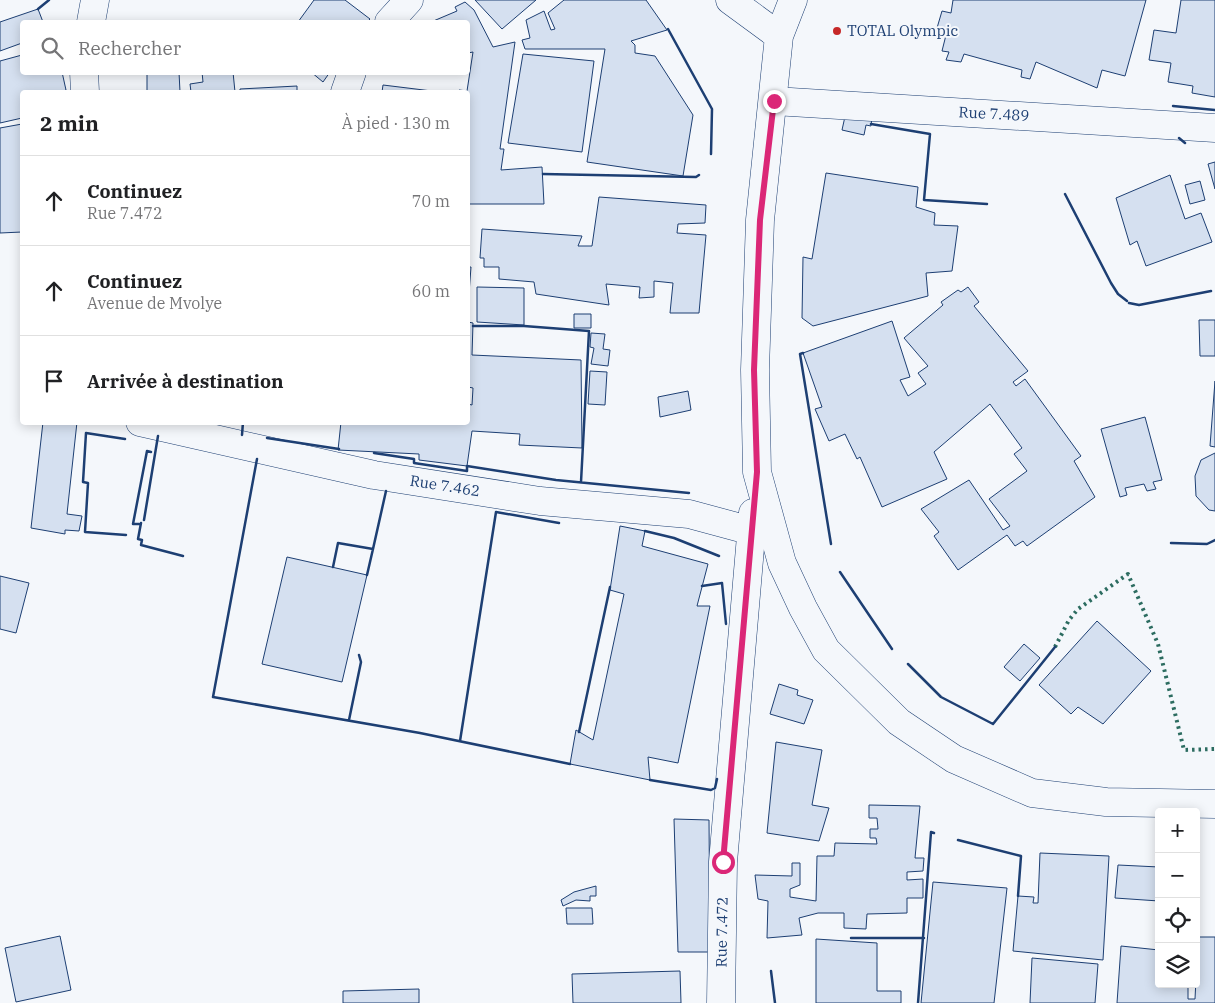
<!DOCTYPE html>
<html lang="fr">
<head>
<meta charset="utf-8">
<style>
	:root { --surface:#fff; --page:#f2f2f2; --text:#202124; --muted:#757577; --line:#e0e0e0 }
	body { margin:0; font-family:"IBM Plex Serif",serif; background:var(--page); color:var(--text) }
	.controls { position:absolute; right:15px; bottom:15px; display:grid; overflow:hidden; border-radius:5px; box-shadow:0 2px 12px #0003 }
	.controls button { width:45px; height:45px; display:grid; place-items:center; padding:0; border:0; border-bottom:1px solid var(--line); background:var(--surface); color:var(--text); font:25px sans-serif }
	.stop { position:absolute; width:15px; height:15px; margin:-11px; border:4px solid #db2777; border-radius:50%; background:#fff }
	.stop.end { background:#db2777; border-color:#fff; box-shadow:0 1px 5px #0008 }
	.list { margin:0; padding:0; list-style:none }
	h2 { display:flex; justify-content:space-between; align-items:center; height:65px; margin:0; padding:0 20px; font-size:21px }
	h2 small { font-size:16px; font-weight:400; color:var(--muted) }
	.list li { display:grid; grid-template-columns:32px 1fr auto; gap:15px; align-items:center; box-sizing:border-box; height:90px; padding:0 20px; border-top:1px solid var(--line) }
	.list b { display:block; font-size:19px; white-space:nowrap }
	.list p { margin:0; font-size:16px; white-space:nowrap; color:var(--muted) }
	.list em { font-size:16px; font-style:normal; color:var(--muted) }
	.icon { flex:none; width:28px; height:28px; fill:none; stroke:currentColor; stroke-width:2; stroke-linecap:round; stroke-linejoin:round }
	.map { position:relative; flex:none; width:1215px; height:1003px; overflow:hidden }
	.search { position:absolute; background:var(--surface); box-shadow:0 2px 12px #0003; left:20px; top:20px; width:450px; height:55px; display:flex; align-items:center; gap:12px; box-sizing:border-box; padding:0 18px; border-radius:5px; color:var(--muted); font-size:19px }
	.panel { position:absolute; background:var(--surface); box-shadow:0 2px 12px #0003; left:20px; top:90px; width:450px; height:335px; border-radius:5px }
	.map>svg:first-child { display:block }
	.building { fill:#d5e0f0; stroke:#1d3f73 }
	.lines { fill:none; stroke-linecap:round; stroke-linejoin:round }
	.street-casing { stroke:#1d3f73; stroke-width:29 }
	.secondary-casing { stroke:#1d3f73; stroke-width:29 }
	.street { stroke:#f4f7fb; stroke-width:28 }
	.secondary { stroke:#f4f7fb; stroke-width:28 }
	.hedge { stroke:#2c6c60; stroke-width:4; stroke-dasharray:2.5 4; stroke-linecap:butt }
	.wall { stroke:#1d3f73; stroke-width:2.5 }
	.route { stroke:#db2777; stroke-width:6 }
	.poi-dot { fill:#c62828; stroke:#f4f7fb; stroke-width:2 }
	.labels { text-anchor:middle; stroke-width:4; stroke-linejoin:round; paint-order:stroke }
	.poi-label { font-size:15px; fill:#1d3f73; stroke:#f4f7fb; text-anchor:start }
	.street-label { font-size:15px; fill:#1d3f73; stroke:#f4f7fb }
</style>
</head>
<body>
<div class="map">
<svg width="1215" height="1003" viewBox="0 0 1215 1003">
	<rect width="100%" height="100%" fill="#f4f7fb"/>
	<!-- building -->
	<path class="building" d="M 314,0 L 345,0 L 370,19 L 367,22 L 298,22 Z
		M 475,0 L 536,0 L 502,29 Z
		M 564,0 L 646,0 L 667,30 L 631,41 L 635,45 L 635,53 L 655,56 L 693,115 L 683,176 L 587,162 L 605,49 L 525,49 L 522,40 L 530,38 L 526,20 L 544,11 L 551,30 L 555,29 L 548,13 Z
		M 953,0 L 1146,0 L 1125,76 L 1102,70 L 1097,88 L 1036,62 L 1030,79 L 1021,77 L 1022,70 L 964,54 L 961,62 L 946,60 L 949,52 L 942,51 L 947,31 L 937,28 L 942,11 L 951,13 Z
		M 1181,0 L 1215,0 L 1215,97 L 1192,93 L 1193,86 L 1168,82 L 1171,63 L 1149,60 L 1154,30 L 1176,33 Z
		M 465,2 L 474,10 L 493,47 L 515,42 L 500,149 L 504,149 L 501,170 L 542,167 L 544,204 L 468,204 L 468,92 L 459,92 L 459,90 L 467,91 L 473,52 L 468,53 L 468,22 L 431,22 L 457,11 L 455,7 Z
		M 38,9 L 43,22 L 22,22 L 22,43 L 0,51 L 0,22 Z
		M 523,54 L 594,61 L 582,152 L 508,143 Z
		M 22,55 L 22,72 L 62,72 L 66,90 L 62,92 L 22,92 L 22,118 L 0,123 L 0,61 Z
		M 147,72 L 179,72 L 180,92 L 147,92 Z
		M 202,72 L 233,72 L 235,92 L 191,92 L 190,84 L 203,82 Z
		M 311,72 L 330,72 L 323,82 Z
		M 383,85 L 440,92 L 382,92 Z
		M 297,86 L 297,92 L 240,92 L 240,89 Z
		M 848,103 L 873,108 L 871,126 L 866,125 L 864,135 L 842,130 Z
		M 22,124 L 22,232 L 0,233 L 0,128 Z
		M 1215,162 L 1215,189 L 1208,164 Z
		M 826,173 L 918,187 L 916,207 L 935,213 L 934,225 L 958,226 L 952,271 L 926,273 L 928,296 L 813,326 L 802,318 L 803,257 L 812,259 Z
		M 1170,175 L 1185,219 L 1201,213 L 1212,242 L 1146,266 L 1137,241 L 1130,245 L 1116,198 Z
		M 1200,181 L 1205,200 L 1190,204 L 1185,185 Z
		M 599,197 L 706,205 L 705,223 L 678,224 L 677,233 L 706,235 L 699,313 L 670,313 L 673,283 L 654,281 L 654,297 L 639,298 L 640,287 L 606,284 L 609,305 L 536,294 L 534,282 L 499,279 L 499,267 L 484,267 L 484,258 L 480,258 L 482,229 L 582,236 L 578,246 L 592,246 Z
		M 468,267 L 471,267 L 468,307 Z
		M 477,287 L 524,288 L 524,325 L 477,322 Z
		M 968,287 L 979,302 L 974,306 L 1028,371 L 1013,382 L 1016,386 L 1025,379 L 1081,456 L 1074,461 L 1095,497 L 1027,546 L 1023,541 L 1015,546 L 1007,535 L 958,570 L 934,536 L 939,532 L 921,509 L 969,480 L 1003,530 L 1010,526 L 989,499 L 1027,471 L 1014,454 L 1022,448 L 990,404 L 934,452 L 947,479 L 882,507 L 860,457 L 857,459 L 845,434 L 829,441 L 815,409 L 822,407 L 803,353 L 892,321 L 910,377 L 900,380 L 908,396 L 926,384 L 918,373 L 928,366 L 904,338 L 943,305 L 941,302 L 958,290 L 961,292 Z
		M 574,314 L 591,314 L 591,328 L 574,328 Z
		M 1199,320 L 1215,320 L 1215,356 L 1200,356 Z
		M 468,322 L 473,323 L 472,355 L 581,360 L 582,448 L 519,445 L 520,434 L 472,431 L 467,466 L 419,460 L 419,454 L 338,450 L 341,422 L 468,422 L 468,404 L 472,405 L 473,388 L 468,387 Z
		M 591,333 L 605,334 L 603,349 L 610,350 L 608,366 L 591,364 L 594,348 L 590,347 Z
		M 590,371 L 607,372 L 605,405 L 588,404 Z
		M 1215,381 L 1215,447 L 1210,446 Z
		M 688,391 L 691,410 L 660,417 L 658,397 Z
		M 1145,417 L 1162,480 L 1153,482 L 1156,489 L 1147,491 L 1144,484 L 1125,488 L 1127,495 L 1120,497 L 1101,429 Z
		M 43,422 L 77,422 L 67,514 L 82,516 L 79,531 L 65,530 L 65,534 L 31,528 Z
		M 1215,453 L 1215,511 L 1209,510 L 1196,496 L 1195,476 L 1201,460 Z
		M 620,526 L 645,531 L 642,546 L 708,564 L 697,606 L 710,606 L 678,763 L 648,757 L 650,780 L 570,764 L 576,730 L 593,740 L 624,594 L 610,590 Z
		M 287,557 L 367,575 L 342,682 L 262,664 Z
		M 0,576 L 29,583 L 16,633 L 0,629 Z
		M 1097,621 L 1151,671 L 1103,724 L 1078,707 L 1071,714 L 1039,685 Z
		M 1024,644 L 1040,658 L 1020,681 L 1004,667 Z
		M 779,684 L 798,690 L 797,695 L 813,700 L 804,724 L 770,714 Z
		M 776,742 L 822,750 L 812,805 L 829,808 L 819,841 L 767,833 Z
		M 869,805 L 920,806 L 915,858 L 924,858 L 923,871 L 907,872 L 907,880 L 923,879 L 923,898 L 907,898 L 907,913 L 867,914 L 866,929 L 844,928 L 844,913 L 818,913 L 799,918 L 802,935 L 767,938 L 768,901 L 758,899 L 755,875 L 792,876 L 792,863 L 800,863 L 800,885 L 790,889 L 790,897 L 816,901 L 817,856 L 834,856 L 835,843 L 877,844 L 876,838 L 870,838 L 870,829 L 878,829 L 877,818 L 869,818 Z
		M 674,819 L 709,820 L 710,952 L 678,952 Z
		M 1040,853 L 1109,856 L 1103,960 L 1013,951 L 1018,896 L 1034,897 L 1033,903 L 1038,903 Z
		M 1118,865 L 1159,867 L 1159,901 L 1115,898 Z
		M 933,882 L 1007,888 L 994,1003 L 921,1003 Z
		M 596,886 L 596,896 L 590,896 L 590,901 L 576,900 L 563,906 L 561,900 L 574,892 Z
		M 566,908 L 592,908 L 593,924 L 567,924 Z
		M 60,936 L 71,990 L 16,1002 L 5,948 Z
		M 1198,937 L 1215,937 L 1215,1003 L 1117,1003 L 1121,946 L 1159,950 L 1159,984 L 1188,984 L 1188,999 L 1195,999 Z
		M 816,939 L 877,943 L 877,991 L 901,991 L 901,1003 L 816,1003 Z
		M 1032,958 L 1098,964 L 1095,1003 L 1030,1003 Z
		M 680,971 L 681,1003 L 573,1003 L 572,974 Z
		M 419,989 L 419,1003 L 343,1003 L 343,991 Z"/>
	<g class="lines">
		<defs>
			<path id="street" d="M 91,22 L 95,0
				M 389,22 L 409,0
				M 84,72 L 85,92
				M 345,92 L 352,72
				M 774,101 L 1215,128
				M 140,422 L 374,475 L 540,501 L 689,514 L 752,531
				M 721,1003 L 723,862 L 753,513"/>
			<path id="secondary" d="M 730,0 L 779,36
				M 793,0 L 779,36 L 760,220 L 755,370 L 757,472 L 782,563 L 803,608 L 826,650 L 899,722 L 954,759 L 1032,793 L 1106,802 L 1215,804"/>
		</defs>
		<!-- street casing -->
		<use href="#street" class="street-casing"/>
		<!-- secondary casing -->
		<use href="#secondary" class="secondary-casing"/>
		<!-- street -->
		<use href="#street" class="street"/>
		<!-- secondary -->
		<use href="#secondary" class="secondary"/>
		<!-- hedge -->
		<path class="hedge" d="M 1055,647 L 1069,620 L 1078,609 L 1128,574 L 1158,644 L 1184,750 L 1215,749"/>
		<!-- wall -->
		<path class="wall" d="M 38,9 L 49,0
			M 668,29 L 712,109 L 711,154
			M 1173,106 L 1215,110
			M 871,124 L 930,134 L 924,200 L 987,204
			M 1179,138 L 1185,143
			M 543,174 L 696,177 L 699,175
			M 1065,194 L 1111,283 L 1118,294 L 1127,301
			M 1129,303 L 1139,305 L 1211,291
			M 473,326 L 524,326 L 589,331 L 581,482
			M 803,353 L 800,354 L 831,544
			M 242,435 L 243,422
			M 267,438 L 339,449
			M 125,439 L 86,433 L 83,482 L 88,483 L 85,532 L 126,535
			M 374,453 L 414,459 L 414,463 L 467,471 L 467,466 L 556,480 L 689,493
			M 257,459 L 213,697 L 420,733 L 570,764
			M 144,520 L 158,436
			M 141,523 L 138,539 L 142,540 L 141,545 L 183,556
			M 139,524 L 133,524 L 147,451 L 151,452
			M 645,531 L 674,538 L 719,556
			M 1171,543 L 1207,544 L 1215,540
			M 373,549 L 386,491
			M 333,567 L 338,543 L 373,549 L 367,575
			M 840,572 L 892,649
			M 702,586 L 722,583 L 726,624
			M 908,664 L 941,697 L 993,724 L 1055,647
			M 349,720 L 361,662 L 359,655
			M 579,732 L 610,587
			M 460,741 L 496,512 L 559,523
			M 650,780 L 711,790 L 715,788 L 717,779
			M 958,840 L 1021,856 L 1018,896
			M 851,938 L 924,938
			M 771,971 L 775,1003
			M 918,1003 L 931,832 L 934,833"/>
	</g>
	<g class="lines">
		<!-- route -->
		<path class="route" d="M 723,862 L 757,472 L 754,370 L 760,220 L 774,101"/>
	</g>
	<!-- markers -->
	<circle class="poi-dot" cx="837" cy="31" r="5"/>
	<g class="labels">
		<!-- poi labels -->
		<g class="poi-label">
			<text x="847" y="36">TOTAL Olympic</text>
		</g>
		<!-- street labels -->
		<g class="street-label">
			<text transform="translate(994 114) rotate(3)" y="5">Rue 7.489</text>
			<text transform="translate(445 486) rotate(9)" y="5">Rue 7.462</text>
			<text transform="translate(722 932) rotate(-89)" y="5">Rue 7.472</text>
		</g>
	</g>
</svg>
<div class="controls">
<button>+</button>
<button>−</button>
<button><svg class="icon" aria-label="locate" viewBox="0 0 24 24"><circle cx="12" cy="12" r="6"/><path d="M12 2v4M12 18v4M2 12h4M18 12h4"/></svg></button>
<button><svg class="icon" aria-label="layers" viewBox="0 0 24 24"><path d="M12 4l9 5-9 5-9-5zM3 14l9 5 9-5"/></svg></button>
</div>
<div class="stop" style="left:723px;top:862px"></div>
<div class="stop end" style="left:774px;top:101px"></div>
<div class="search"><svg class="icon" aria-label="search" viewBox="0 0 24 24"><circle cx="10" cy="10" r="6"/><path d="M15 15l6 6"/></svg>Rechercher</div>
<section class="panel">
<h2>2 min<small>À pied · 130 m</small></h2>
<ul class="list">
<li><svg class="icon" aria-label="ahead" viewBox="0 0 24 24"><path d="M12 20V5M6 11l6-6 6 6"/></svg><div><b>Continuez</b><p>Rue 7.472</p></div><em>70 m</em></li>
<li><svg class="icon" aria-label="ahead" viewBox="0 0 24 24"><path d="M12 20V5M6 11l6-6 6 6"/></svg><div><b>Continuez</b><p>Avenue de Mvolye</p></div><em>60 m</em></li>
<li><svg class="icon" aria-label="arrive" viewBox="0 0 24 24"><path d="M6 21V4h12l-3 4 3 4H6"/></svg><div><b>Arrivée à destination</b></div></li>
</ul>
</section>
</div>
</body>
</html>
